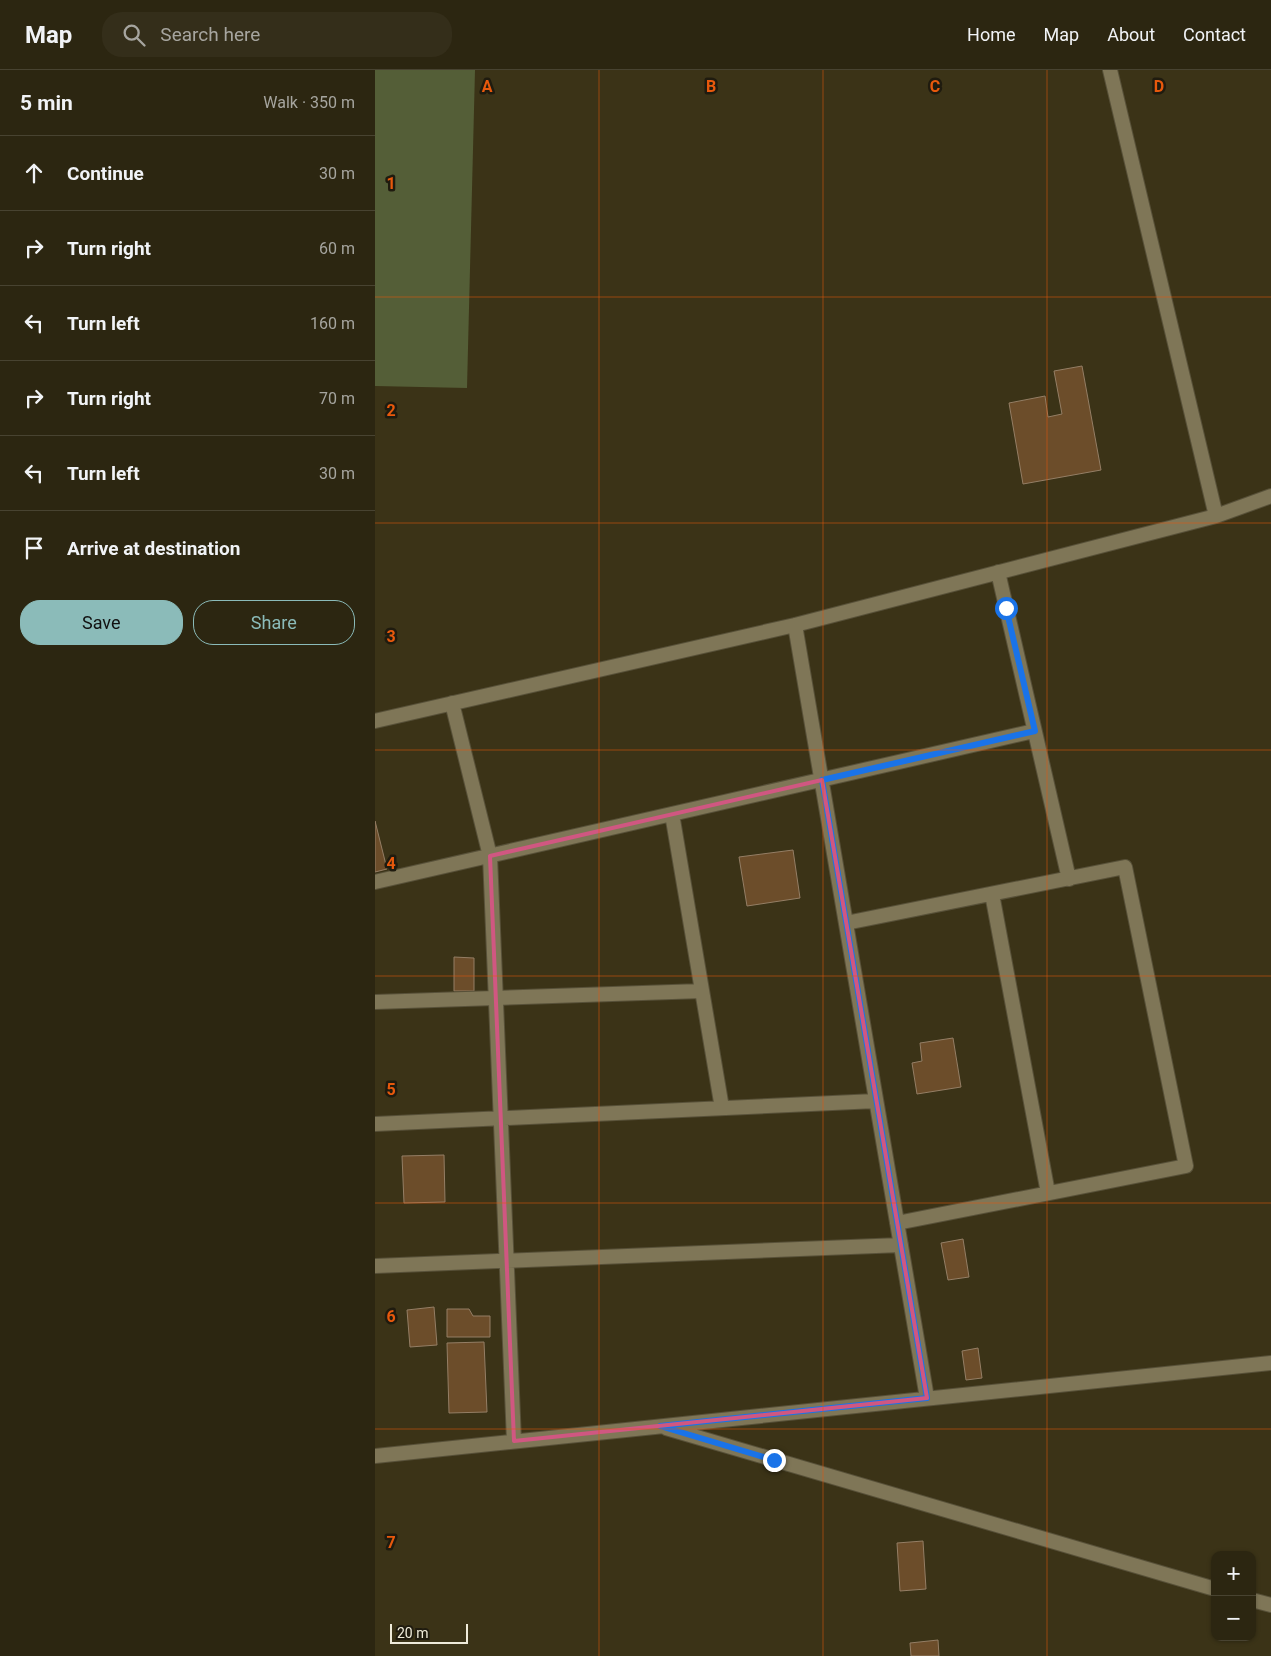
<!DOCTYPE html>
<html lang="en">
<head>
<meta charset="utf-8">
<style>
	:root { --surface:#2c2611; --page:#342e1a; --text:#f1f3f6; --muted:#a6a59f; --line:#484331; --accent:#8bbbb9 }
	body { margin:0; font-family:Roboto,sans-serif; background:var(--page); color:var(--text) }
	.controls { position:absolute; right:15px; bottom:15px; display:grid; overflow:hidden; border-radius:10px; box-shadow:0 1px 4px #0004 }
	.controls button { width:45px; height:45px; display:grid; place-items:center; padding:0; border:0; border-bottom:1px solid var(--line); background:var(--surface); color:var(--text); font:25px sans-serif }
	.scale { position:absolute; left:15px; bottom:12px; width:78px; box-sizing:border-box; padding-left:5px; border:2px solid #efebda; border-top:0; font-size:14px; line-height:18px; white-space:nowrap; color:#efebda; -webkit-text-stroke:4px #1f1b0f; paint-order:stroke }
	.stop { position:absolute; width:15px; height:15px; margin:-11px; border:4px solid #1a73e8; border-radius:50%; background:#fff }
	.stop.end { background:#1a73e8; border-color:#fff; box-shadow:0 1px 5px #0008 }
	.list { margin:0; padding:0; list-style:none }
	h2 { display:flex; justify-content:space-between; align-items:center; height:65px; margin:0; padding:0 20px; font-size:21px }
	h2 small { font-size:16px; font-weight:400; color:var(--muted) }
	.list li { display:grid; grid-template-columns:32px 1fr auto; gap:15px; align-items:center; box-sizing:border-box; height:75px; padding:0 20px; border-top:1px solid var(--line) }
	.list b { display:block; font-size:19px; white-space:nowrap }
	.list em { font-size:16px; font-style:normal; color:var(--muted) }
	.actions { display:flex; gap:10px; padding:15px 20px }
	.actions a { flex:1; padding:11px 0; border:1px solid var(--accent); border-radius:20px; text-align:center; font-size:18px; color:var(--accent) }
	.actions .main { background:var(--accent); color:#111 }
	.icon { flex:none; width:28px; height:28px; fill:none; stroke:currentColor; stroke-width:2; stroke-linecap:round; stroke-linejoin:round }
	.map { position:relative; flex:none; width:896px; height:1586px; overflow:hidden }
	header { display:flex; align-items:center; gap:30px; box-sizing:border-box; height:70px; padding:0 25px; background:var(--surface); border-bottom:1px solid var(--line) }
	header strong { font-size:24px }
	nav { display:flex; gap:28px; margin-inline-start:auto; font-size:18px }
	.search { width:350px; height:45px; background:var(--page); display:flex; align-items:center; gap:12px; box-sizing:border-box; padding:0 18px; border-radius:20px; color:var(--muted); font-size:19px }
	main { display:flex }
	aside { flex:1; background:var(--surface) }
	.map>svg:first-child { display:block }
	.green { fill:#545e37 }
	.building { fill:#6c4d2a; stroke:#947e65 }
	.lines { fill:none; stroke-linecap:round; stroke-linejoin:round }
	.minor-casing { stroke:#585139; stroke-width:16 }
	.minor { stroke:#7f7657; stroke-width:14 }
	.route { stroke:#1a73e8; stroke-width:6 }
	.marked { fill:none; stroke:#d05781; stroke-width:4; stroke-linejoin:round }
	.grid { fill:none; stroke:#e8590c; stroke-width:1; stroke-opacity:0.55 }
	.grid-label { font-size:16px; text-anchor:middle; font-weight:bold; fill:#e8590c; stroke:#1f1b0f; stroke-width:5; stroke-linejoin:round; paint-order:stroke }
</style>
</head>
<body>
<header>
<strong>Map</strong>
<div class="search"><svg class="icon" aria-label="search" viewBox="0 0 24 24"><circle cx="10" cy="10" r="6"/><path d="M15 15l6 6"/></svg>Search here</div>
<nav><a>Home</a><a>Map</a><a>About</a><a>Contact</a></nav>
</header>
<main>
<aside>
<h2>5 min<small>Walk · 350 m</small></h2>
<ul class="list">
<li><svg class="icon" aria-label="ahead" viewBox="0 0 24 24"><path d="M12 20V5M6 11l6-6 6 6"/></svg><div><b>Continue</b></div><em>30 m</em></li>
<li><svg class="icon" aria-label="right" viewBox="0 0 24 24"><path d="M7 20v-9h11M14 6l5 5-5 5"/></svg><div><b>Turn right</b></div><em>60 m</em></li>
<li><svg class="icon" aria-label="left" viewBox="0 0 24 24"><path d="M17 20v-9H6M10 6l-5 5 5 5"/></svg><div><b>Turn left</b></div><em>160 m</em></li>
<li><svg class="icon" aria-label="right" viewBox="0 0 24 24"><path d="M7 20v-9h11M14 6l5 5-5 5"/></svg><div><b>Turn right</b></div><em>70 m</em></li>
<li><svg class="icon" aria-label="left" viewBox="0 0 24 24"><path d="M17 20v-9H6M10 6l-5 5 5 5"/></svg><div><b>Turn left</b></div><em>30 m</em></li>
<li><svg class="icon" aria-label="arrive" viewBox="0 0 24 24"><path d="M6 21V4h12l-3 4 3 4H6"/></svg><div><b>Arrive at destination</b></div></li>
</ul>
<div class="actions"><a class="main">Save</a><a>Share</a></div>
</aside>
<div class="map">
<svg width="896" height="1586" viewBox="0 0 896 1586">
	<rect width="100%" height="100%" fill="#3b3317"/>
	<!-- green -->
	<path class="green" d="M 0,0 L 100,0 L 92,318 L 0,316 Z"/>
	<!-- building -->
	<path class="building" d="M 707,296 L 726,400 L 648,414 L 634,333 L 670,326 L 673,347 L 687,344 L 679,301 Z
		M 0,751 L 12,799 L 0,802 Z
		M 418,780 L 425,828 L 372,836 L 364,787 Z
		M 79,887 L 99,888 L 99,921 L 79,921 Z
		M 578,968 L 586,1017 L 542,1024 L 537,993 L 547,991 L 545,973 Z
		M 69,1085 L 70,1132 L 29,1133 L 27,1086 Z
		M 588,1169 L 594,1207 L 573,1210 L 566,1173 Z
		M 59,1237 L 62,1275 L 35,1277 L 32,1240 Z
		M 72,1239 L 94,1239 L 98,1246 L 115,1246 L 115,1267 L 72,1267 Z
		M 109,1272 L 112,1342 L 74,1343 L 72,1273 Z
		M 603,1278 L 607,1308 L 591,1310 L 587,1281 Z
		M 548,1471 L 551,1519 L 525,1521 L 522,1473 Z
		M 563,1570 L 564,1586 L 536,1586 L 535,1573 Z"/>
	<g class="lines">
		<defs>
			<path id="minor" d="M 735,0 L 841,446
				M 623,502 L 694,809
				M 420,555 L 552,1328
				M 77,633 L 115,786 L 139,1371
				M 0,651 L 420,555 L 841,446 L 896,426
				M 297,744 L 347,1038
				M 0,812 L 659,661
				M 617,824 L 673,1123
				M 471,853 L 750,797 L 811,1096 L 522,1153
				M 0,932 L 327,921
				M 0,1054 L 501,1031
				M 0,1196 L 526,1175
				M 291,1358 L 840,1519
				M 0,1386 L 896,1293
				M 877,1530 L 896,1535"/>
		</defs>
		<!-- minor casing -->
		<use href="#minor" class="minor-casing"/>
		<!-- minor -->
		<use href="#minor" class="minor"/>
	</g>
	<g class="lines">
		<!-- route -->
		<path class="route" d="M 399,1390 L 285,1356 L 552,1328 L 447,710 L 660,661 L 631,538"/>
	</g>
	<!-- marked area -->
	<path class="marked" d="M 447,710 L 552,1328 L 139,1371 L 115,786 Z"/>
	<!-- grid -->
	<path class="grid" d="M 224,0 L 224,1586M 448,0 L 448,1586M 672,0 L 672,1586M 0,227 L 896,227M 0,453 L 896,453M 0,680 L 896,680M 0,906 L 896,906M 0,1133 L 896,1133M 0,1359 L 896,1359"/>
	<g class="grid-label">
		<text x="112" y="22">A</text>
		<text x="336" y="22">B</text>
		<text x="560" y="22">C</text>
		<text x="784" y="22">D</text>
		<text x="16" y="119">1</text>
		<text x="16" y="346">2</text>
		<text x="16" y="572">3</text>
		<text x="16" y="799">4</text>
		<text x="16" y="1025">5</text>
		<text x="16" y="1252">6</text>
		<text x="16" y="1478">7</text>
	</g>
</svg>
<div class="controls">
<button>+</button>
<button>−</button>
</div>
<div class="scale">20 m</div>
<div class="stop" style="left:631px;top:538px"></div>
<div class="stop end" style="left:399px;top:1390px"></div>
</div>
</main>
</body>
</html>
